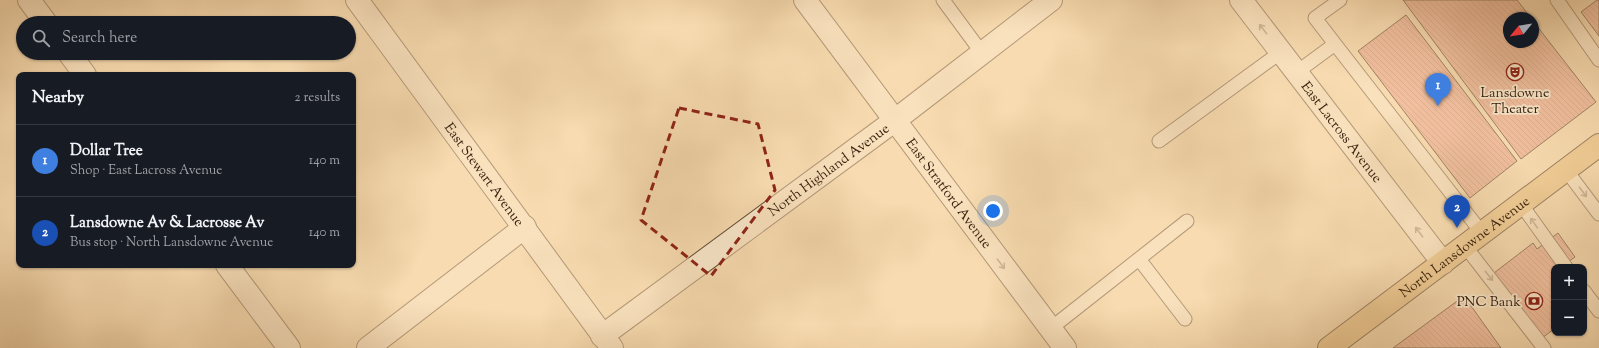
<!DOCTYPE html>
<html lang="en">
<head>
<meta charset="utf-8">
<style>
	:root { --surface:#171b24; --page:#242831; --text:#f1f3f6; --muted:#9ea1a6; --line:#363941; --accent:#ea580c }
	body { margin:0; font-family:"Sorts Mill Goudy",serif; background:var(--page); color:var(--text) }
	.controls { position:absolute; right:12px; bottom:12px; display:grid; overflow:hidden; border-radius:8px; box-shadow:0 1px 3px #0004 }
	.controls button { width:36px; height:36px; display:grid; place-items:center; padding:0; border:0; border-bottom:1px solid var(--line); background:var(--surface); color:var(--text); font:20px sans-serif }
	.compass { position:absolute; left:1503px; top:12px; width:36px; height:36px; border-radius:50%; background:var(--surface); box-shadow:0 1px 3px #0004; rotate:240deg }
	.you { position:absolute; left:993px; top:211px; width:14px; height:14px; margin:-10px; border:3px solid #fff; border-radius:50%; background:#1a73e8; box-shadow:0 0 0 6px #1a73e833 }
	.badge { display:grid; place-items:center; width:26px; height:26px; border-radius:50%; background:var(--accent); color:#fff; font-size:13px; font-weight:700 }
	.pin { position:absolute; translate:-50% -33px; filter:drop-shadow(0 1px 2px #0008) }
	.pin::after { content:''; position:absolute; top:21px; width:14px; height:12px; background:inherit; clip-path:polygon(0 0,100% 0,50% 100%) }
	.list { margin:0; padding:0; list-style:none }
	h2 { display:flex; justify-content:space-between; align-items:center; height:52px; margin:0; padding:0 16px; font-size:17px }
	h2 small { font-size:13px; font-weight:400; color:var(--muted) }
	.list li { display:grid; grid-template-columns:26px 1fr auto; gap:12px; align-items:center; box-sizing:border-box; height:72px; padding:0 16px; border-top:1px solid var(--line) }
	.list b { display:block; font-size:15px; white-space:nowrap }
	.list p { margin:0; font-size:13px; white-space:nowrap; color:var(--muted) }
	.list em { font-size:13px; font-style:normal; color:var(--muted) }
	.icon { flex:none; width:22px; height:22px; fill:none; stroke:currentColor; stroke-width:2; stroke-linecap:round; stroke-linejoin:round }
	.map { position:relative; flex:none; width:1599px; height:348px; overflow:hidden }
	.search { position:absolute; background:var(--surface); box-shadow:0 1px 3px #0004; left:16px; top:16px; width:340px; height:44px; display:flex; align-items:center; gap:10px; box-sizing:border-box; padding:0 14px; border-radius:22px; color:var(--muted); font-size:15px }
	.panel { position:absolute; background:var(--surface); box-shadow:0 1px 3px #0004; left:16px; top:72px; width:340px; height:196px; border-radius:8px }
	.map>svg:first-child { display:block }
	.building { fill:url(#building-back-hatch); stroke:#341d0a }
	.lines { fill:none; stroke-linecap:round; stroke-linejoin:round }
	.service-casing { stroke:#654c34; stroke-width:15 }
	.minor-casing { stroke:#654c34; stroke-width:24 }
	.tertiary-casing { stroke:#654c34; stroke-width:24 }
	.primary-casing { stroke:#341d0a; stroke-width:24 }
	.service { stroke:#fae8cc; stroke-width:13 }
	.minor { stroke:#fae8cc; stroke-width:22 }
	.tertiary { stroke:#fae8cc; stroke-width:22 }
	.primary { stroke:#ecbe78; stroke-width:22 }
	.oneway { stroke:#a18d75 }
	.marked { fill:none; stroke:#8f2418; stroke-width:3; stroke-dasharray:8 5; stroke-linejoin:round }
	.labels { text-anchor:middle; stroke-width:3.5; stroke-linejoin:round; paint-order:stroke }
	.poi-label { font-size:14px; fill:#341d0a; stroke:#fae8cc }
	.street-label { font-size:14px; fill:#341d0a; stroke:#fae8cc }
</style>
</head>
<body>
<div class="map">
<svg width="1599" height="348" viewBox="0 0 1599 348">
	<defs>
		<pattern id="building-back-hatch" width="6" height="6" patternUnits="userSpaceOnUse"><rect width="6" height="6" fill="#eca18a"/><path d="M-1 5l2 2M0 0l6 6M5-1l2 2" fill="none" stroke="#c0836f"/></pattern>
	</defs>
	<rect width="100%" height="100%" fill="#f8dbb0"/>
	<filter id="stains"><feTurbulence type="fractalNoise" baseFrequency=".005" numOctaves="4"/><feColorMatrix values="0 0 0 0 .2 0 0 0 0 .09 0 0 0 0 .02 0 0 0 .5 -.17"/></filter>
	<radialGradient id="worn" r=".72"><stop offset=".6" stop-color="#630" stop-opacity="0"/><stop offset="1" stop-color="#630" stop-opacity=".3"/></radialGradient>
	<!-- building -->
	<path class="building" d="M 1403,0 L 1517,0 L 1531,18 L 1509,18 L 1509,42 L 1533,42 L 1533,21 L 1596,102 L 1521,159 Z
		M 1597,0 L 1599,0 L 1599,36 L 1581,12 Z
		M 1406,15 L 1517,161 L 1470,198 L 1358,51 Z
		M 1558,233 L 1575,257 L 1561,267 L 1554,267 L 1554,329 L 1542,338 L 1494,273 L 1533,243 L 1537,249 Z
		M 1464,296 L 1501,348 L 1393,348 Z"/>
	<g class="lines">
		<defs>
			<path id="service" d="M 943,0 L 982,53
				M 1557,0 L 1599,60
				M 1335,44 L 1482,233
				M 1297,72 L 1335,44 L 1315,18 L 1340,0
				M 1159,141 L 1281,52
				M 1566,170 L 1599,214
				M 1521,204 L 1566,267
				M 1465,246 L 1544,348
				M 1139,259 L 1185,319
				M 1584,291 L 1599,311
				M 1050,329 L 1187,221"/>
			<g id="minor">
				<path d="M 29,0 L 46,23"/>
				<path id="s1" d="M 805,0 L 1065,348"/>
				<path id="s2" d="M 1241,0 L 1443,263"/>
				<path d="M 69,53 L 85,75"/>
				<path d="M 227,265 L 289,348"/>
				<path id="s3" d="M 602,336 L 894,121 L 1051,0"/>
				<path d="M 368,348 L 525,227"/>
			</g>
			<g id="tertiary">
				<path id="s4" d="M 357,0 L 612,348"/>
			</g>
			<g id="primary">
				<path id="s5" d="M 1329,348 L 1599,145"/>
			</g>
		</defs>
		<!-- service casing -->
		<use href="#service" class="service-casing"/>
		<!-- minor casing -->
		<use href="#minor" class="minor-casing"/>
		<!-- tertiary casing -->
		<use href="#tertiary" class="tertiary-casing"/>
		<!-- primary casing -->
		<use href="#primary" class="primary-casing"/>
		<!-- service -->
		<use href="#service" class="service"/>
		<!-- minor -->
		<use href="#minor" class="minor"/>
		<!-- tertiary -->
		<use href="#tertiary" class="tertiary"/>
		<!-- primary -->
		<use href="#primary" class="primary"/>
	</g>
	<!-- one-way arrows -->
	<defs><path id="oneway-shaft" d="M-6 0H5M1.5-3L5.5 0L1.5 3" fill="none" stroke-width="1.6" stroke-linecap="round" stroke-linejoin="round"/></defs>
	<g class="oneway">
		<use href="#oneway-shaft" transform="translate(1263 29) rotate(-128)"/>
		<use href="#oneway-shaft" transform="translate(1583 192) rotate(53)"/>
		<use href="#oneway-shaft" transform="translate(1534 223) rotate(-125)"/>
		<use href="#oneway-shaft" transform="translate(1419 232) rotate(-127)"/>
		<use href="#oneway-shaft" transform="translate(1001 264) rotate(53)"/>
		<use href="#oneway-shaft" transform="translate(1489 276) rotate(52)"/>
	</g>
	<!-- marked area -->
	<path d="M0 0H1599V348H0ZM 679,108 L 758,124 L 775,190 L 711,276 L 641,220 Z" fill="#f8dbb0" fill-opacity=".55" fill-rule="evenodd"/>
	<path class="marked" d="M 679,108 L 758,124 L 775,190 L 711,276 L 641,220 Z"/>
	<!-- icons -->
	<defs>
		<symbol id="theatre-ring" viewBox="-11 -11 22 22"><circle r="9.5" fill="#fae8cc" stroke="#8f2418" stroke-width="1.5"/><path d="M-5-5.5Q0-4 5-5.5V0Q5 5 0 6Q-5 5-5 0ZM-3.3-2.5H-1v1.5H-3.3ZM1-2.5H3.3v1.5H1ZM-2.8 1Q0 5.5 2.8 1Z" fill="#8f2418"/></symbol>
		<symbol id="bank-ring" viewBox="-11 -11 22 22"><circle r="9.5" fill="#fae8cc" stroke="#8f2418" stroke-width="1.5"/><path d="M-6-4H6V4H-6ZM0-2.3a2.3 2.3 0 1 0 0 4.6a2.3 2.3 0 1 0 0-4.6Z" fill="#8f2418"/></symbol>
	</defs>
	<g fill-rule="evenodd">
		<use href="#theatre-ring" x="1505" y="62" width="20" height="20"/>
		<use href="#bank-ring" x="1524" y="291" width="20" height="20"/>
	</g>
	<g class="labels">
		<!-- poi labels -->
		<g class="poi-label">
			<text x="1515" y="97">Lansdowne<tspan x="1515" dy="16">Theater</tspan></text>
			<text x="1521" y="306" text-anchor="end">PNC Bank</text>
		</g>
		<!-- street labels -->
		<g class="street-label">
			<text dy="5" stroke="none"><textPath href="#s2" startOffset="166">East Lacross Avenue</textPath></text>
			<text dy="5" stroke="none"><textPath href="#s3" startOffset="281">North Highland Avenue</textPath></text>
			<text dy="5" stroke="none"><textPath href="#s4" startOffset="216">East Stewart Avenue</textPath></text>
			<text dy="5" stroke="none"><textPath href="#s1" startOffset="241">East Stratford Avenue</textPath></text>
			<text dy="5" stroke="none"><textPath href="#s5" startOffset="169">North Lansdowne Avenue</textPath></text>
		</g>
	</g>
	<rect width="100%" height="100%" filter="url(#stains)"/>
	<rect width="100%" height="100%" fill="url(#worn)"/>
</svg>
<div class="controls">
<button>+</button>
<button>−</button>
</div>
<svg class="compass" viewBox="-18 -18 36 36"><path d="M0-13l5 13h-10z" fill="#e53935"/><path d="M0 13l5-13h-10z" fill="#9ea1a6"/></svg>
<div class="you"></div>
<div class="pin badge" style="left:1438px;top:106px;background:#3f7fe0">1</div>
<div class="pin badge" style="left:1457px;top:228px;background:#1a4fb4">2</div>
<div class="search"><svg class="icon" aria-label="search" viewBox="0 0 24 24"><circle cx="10" cy="10" r="6"/><path d="M15 15l6 6"/></svg>Search here</div>
<section class="panel">
<h2>Nearby<small>2 results</small></h2>
<ul class="list">
<li><span class="badge" style="background:#3f7fe0">1</span><div><b>Dollar Tree</b><p>Shop · East Lacross Avenue</p></div><em>140 m</em></li>
<li><span class="badge" style="background:#1a4fb4">2</span><div><b>Lansdowne Av &amp; Lacrosse Av</b><p>Bus stop · North Lansdowne Avenue</p></div><em>140 m</em></li>
</ul>
</section>
</div>
</body>
</html>
